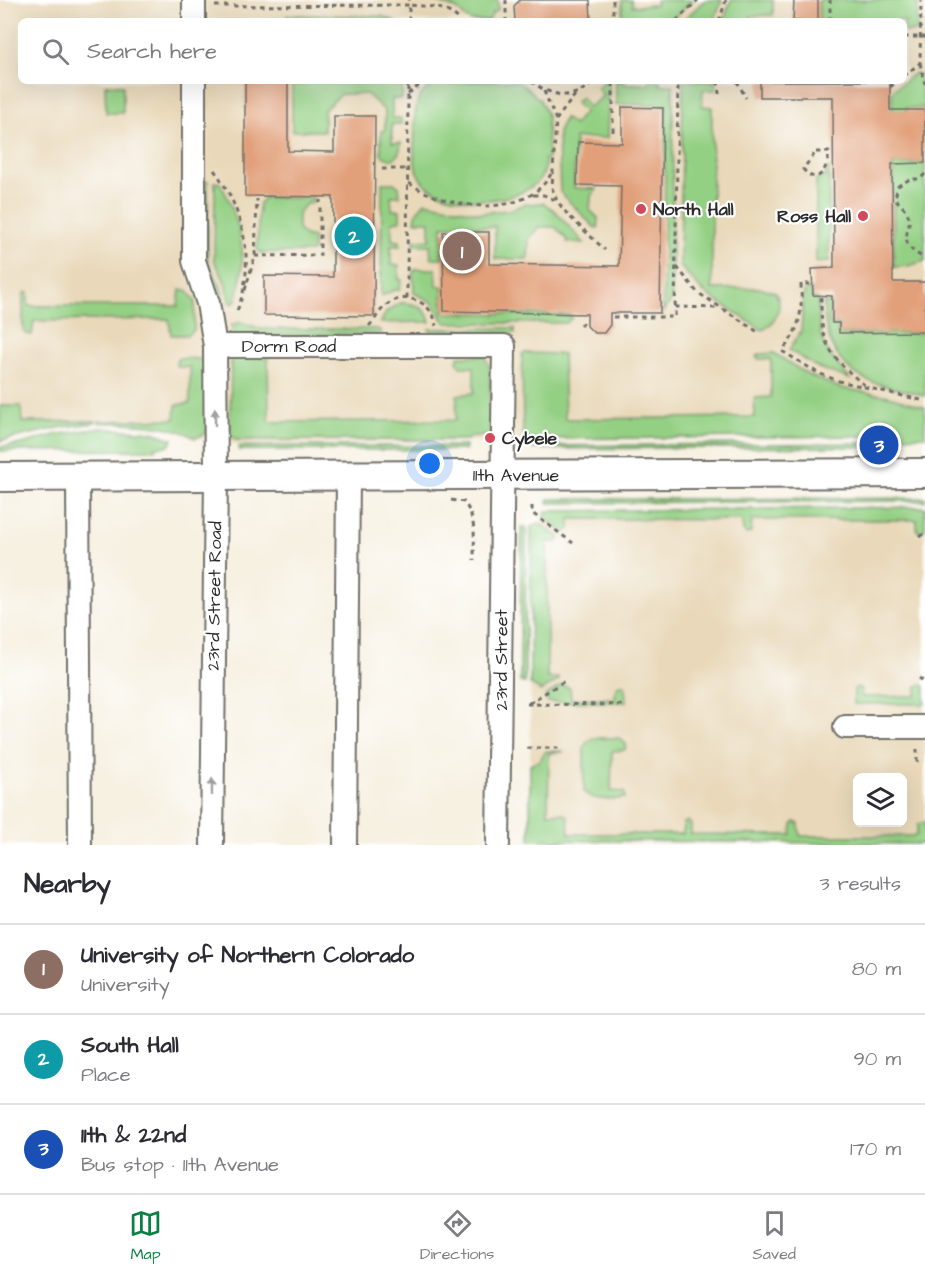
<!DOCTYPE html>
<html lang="en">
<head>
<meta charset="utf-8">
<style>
	:root { --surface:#fff; --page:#f7f7f7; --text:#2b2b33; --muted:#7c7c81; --line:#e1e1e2; --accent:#0b8043 }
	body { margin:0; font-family:"Architects Daughter",sans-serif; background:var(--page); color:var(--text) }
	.controls { position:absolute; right:18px; bottom:18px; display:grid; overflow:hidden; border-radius:9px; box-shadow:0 6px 24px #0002 }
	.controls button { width:54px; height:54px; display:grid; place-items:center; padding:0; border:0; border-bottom:2px solid var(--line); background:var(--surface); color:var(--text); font:30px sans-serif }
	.you { position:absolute; left:430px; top:464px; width:21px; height:21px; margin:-15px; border:4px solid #fff; border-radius:50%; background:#1a73e8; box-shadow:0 0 0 9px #1a73e833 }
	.badge { display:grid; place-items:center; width:39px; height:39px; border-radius:50%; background:var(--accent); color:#fff; font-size:20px; font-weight:700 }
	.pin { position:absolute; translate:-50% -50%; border:3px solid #fff; box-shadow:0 2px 6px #0006 }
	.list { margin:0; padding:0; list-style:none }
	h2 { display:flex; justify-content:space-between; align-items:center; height:78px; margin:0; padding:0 24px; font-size:26px }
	h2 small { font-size:20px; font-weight:400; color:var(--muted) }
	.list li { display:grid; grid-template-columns:39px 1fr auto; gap:18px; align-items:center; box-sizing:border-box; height:90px; padding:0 24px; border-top:2px solid var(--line) }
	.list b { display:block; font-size:22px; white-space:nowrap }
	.list p { margin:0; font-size:20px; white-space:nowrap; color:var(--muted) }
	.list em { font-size:20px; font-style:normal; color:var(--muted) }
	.icon { flex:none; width:33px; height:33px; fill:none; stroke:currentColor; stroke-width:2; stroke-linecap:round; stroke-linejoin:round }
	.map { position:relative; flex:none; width:925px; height:845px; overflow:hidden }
	.search { position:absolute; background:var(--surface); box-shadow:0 6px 24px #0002; left:18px; right:18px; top:18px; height:66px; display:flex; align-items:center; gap:15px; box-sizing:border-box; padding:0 21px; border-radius:9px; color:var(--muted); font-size:22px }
	.sheet { height:348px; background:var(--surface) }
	nav { display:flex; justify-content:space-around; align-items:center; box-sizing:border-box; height:84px; border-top:2px solid var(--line); background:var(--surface); font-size:16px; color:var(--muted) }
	nav a { display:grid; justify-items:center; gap:3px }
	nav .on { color:var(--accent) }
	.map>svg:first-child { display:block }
	.built { fill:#e9d9ba; fill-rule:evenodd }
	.grass { fill:#94d084; stroke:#607e58; stroke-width:1.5 }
	.building { fill:#e2a07a }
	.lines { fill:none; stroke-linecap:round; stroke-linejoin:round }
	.minor-casing { stroke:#72706b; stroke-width:26 }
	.major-casing { stroke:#72706b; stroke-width:32 }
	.path { stroke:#72706b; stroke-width:3; stroke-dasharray:4.5 4.5; stroke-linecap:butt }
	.minor { stroke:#fff; stroke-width:22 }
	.major { stroke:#fff; stroke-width:28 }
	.oneway { fill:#a0a0a0 }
	.poi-dot { fill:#d1495b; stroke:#fff; stroke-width:2 }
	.labels { text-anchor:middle; stroke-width:4.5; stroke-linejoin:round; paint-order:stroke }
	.poi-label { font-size:18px; font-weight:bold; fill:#2b2b2b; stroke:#fff; text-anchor:start }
	.street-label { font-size:18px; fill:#2b2b2b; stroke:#fff }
</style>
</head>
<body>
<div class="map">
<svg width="925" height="845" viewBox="0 0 925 845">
	<rect width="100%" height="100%" fill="#fff"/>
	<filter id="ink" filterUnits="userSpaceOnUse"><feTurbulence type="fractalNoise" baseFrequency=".0167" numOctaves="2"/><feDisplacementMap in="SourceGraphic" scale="12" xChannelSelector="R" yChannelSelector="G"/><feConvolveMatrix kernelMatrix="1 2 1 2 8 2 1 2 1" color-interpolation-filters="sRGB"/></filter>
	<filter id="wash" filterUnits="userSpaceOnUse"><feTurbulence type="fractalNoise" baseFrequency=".008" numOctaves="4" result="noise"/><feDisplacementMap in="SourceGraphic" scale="24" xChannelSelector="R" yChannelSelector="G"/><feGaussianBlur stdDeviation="1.35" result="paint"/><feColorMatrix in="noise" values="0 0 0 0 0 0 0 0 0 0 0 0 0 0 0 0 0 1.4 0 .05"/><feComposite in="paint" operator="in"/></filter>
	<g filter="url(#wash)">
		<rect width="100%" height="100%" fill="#f7f1e2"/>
		<!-- built -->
		<path class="built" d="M 0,0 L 925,0 L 925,436 L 235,444 L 195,438 L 183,432 L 155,426 L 96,421 L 0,441 ZM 21,21 L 904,21 L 904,81 L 21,81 Z
			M 925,507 L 925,844 L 530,840 L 531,527 L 537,524 L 544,518 L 546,511 ZM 858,778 L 902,778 L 902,822 L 858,822 Z"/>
		<!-- grass -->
		<path class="grass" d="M 430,0 L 498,0 L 498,10 L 492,14 L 489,21 L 470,21 L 455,8 Z
			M 622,0 L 631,0 L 632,6 L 656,5 L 656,0 L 693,0 L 671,21 L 622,21 Z
			M 705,0 L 722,0 L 714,21 L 682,21 Z
			M 731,0 L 773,0 L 773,15 L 751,16 L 751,21 L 723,21 Z
			M 819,0 L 918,0 L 917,32 L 904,32 L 904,21 L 819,21 Z
			M 287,15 L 382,16 L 395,21 L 287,21 Z
			M 915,73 L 919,75 L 925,108 L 906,108 L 906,132 L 892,132 L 892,91 Z
			M 292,81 L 402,81 L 402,99 L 392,99 L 392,118 L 401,118 L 401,124 L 392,124 L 392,143 L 401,143 C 400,157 393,165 381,154 L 381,131 L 385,130 L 385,111 L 367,94 L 341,94 L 324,110 L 324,131 L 292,131 Z
			M 441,81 L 517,81 L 528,89 L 540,100 L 547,115 L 548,158 L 545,159 C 545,163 545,168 544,172 C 529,208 440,209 420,178 C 411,164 415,140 415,124 C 415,100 418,91 441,81 Z
			M 605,81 L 609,83 L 607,138 L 575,138 L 574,188 L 597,189 L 591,196 L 590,210 L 598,218 L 598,228 L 594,227 L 560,192 L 558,133 L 564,118 L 574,125 L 585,111 L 575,103 L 581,97 L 589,107 L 603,96 L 597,87 Z
			M 616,81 L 623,81 L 623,84 L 648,84 L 649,81 L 660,81 L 660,85 L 673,85 L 672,300 L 663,312 L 666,105 L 616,104 Z
			M 683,81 L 715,81 L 716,90 L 703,90 L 702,106 L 712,107 L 712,289 L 759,288 L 775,292 C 784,305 776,324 762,330 L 703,292 L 680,266 Z
			M 105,85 L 123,85 L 123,113 L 106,113 Z
			M 893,164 L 925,164 L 925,261 L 908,266 L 894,267 Z
			M 829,167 L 829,262 L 816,263 L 816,180 L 824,177 Z
			M 205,181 L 208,181 L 208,262 L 221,287 L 224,315 L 220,315 L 219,292 L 204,260 Z
			M 215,182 L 220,183 C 237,213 247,248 240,283 C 239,290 238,298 233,304 L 230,303 L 225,282 L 214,260 Z
			M 382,183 L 394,183 L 399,187 L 400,196 L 391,196 L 392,210 L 400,210 L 400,221 L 392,222 L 392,240 L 400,241 L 400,246 L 391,246 L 391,265 L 399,265 L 399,280 L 402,280 L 399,290 L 394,290 L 381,296 Z
			M 264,198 L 313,198 L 314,202 L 307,203 L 298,213 L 298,229 L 306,237 L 313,237 L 313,250 L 311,252 L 261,253 L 257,249 L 259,204 Z
			M 425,202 L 480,213 L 509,210 L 526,204 L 543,203 L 554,210 L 584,243 L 567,242 L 567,239 L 555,227 L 539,227 L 529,239 L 528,259 L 495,259 L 495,227 L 442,226 L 442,258 L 431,258 L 430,245 L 414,245 L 414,240 L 430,240 L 430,221 L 415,221 L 417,211 Z
			M 416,269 L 436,269 L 437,286 L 442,286 L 443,313 L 570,315 L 572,317 L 567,323 L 447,323 L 444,321 L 432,302 L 414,293 L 413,272 Z
			M 811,289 L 812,298 L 818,299 L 819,323 L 822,339 L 829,354 L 850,379 L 818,368 L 789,350 L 801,331 L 804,292 L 806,290 Z
			M 180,290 L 187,290 L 195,301 L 194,330 L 187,335 L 171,335 L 169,319 L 34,321 L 32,335 L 26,334 L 23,330 L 23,297 L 25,292 L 28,293 L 28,306 L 178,306 Z
			M 401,303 C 415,303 427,308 430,322 L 380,323 L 387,311 Z
			M 824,303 L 830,303 L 830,324 L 838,325 L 838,334 L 925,333 L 925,396 C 909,390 892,388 875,383 C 838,371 824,340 824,303 Z
			M 241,322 L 261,329 L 378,329 L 381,332 L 378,334 L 232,335 L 232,325 Z
			M 515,328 L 515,333 L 432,334 L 429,329 Z
			M 525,353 L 563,354 L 565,419 L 755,417 L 754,398 L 771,397 L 771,359 L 758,359 L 756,357 L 760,354 L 774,353 L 808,375 L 840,388 L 889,396 L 925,407 L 925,436 L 897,437 L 896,429 L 875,429 L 875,436 L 529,439 L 523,434 L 522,354 Z
			M 231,356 L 268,358 L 269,422 L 456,420 L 457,395 L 474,393 L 474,367 L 460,367 L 457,361 L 459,356 L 485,356 L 490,368 L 490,438 L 488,436 L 472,436 L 467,440 L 236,440 L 230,436 Z
			M 182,358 L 200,359 L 205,365 L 207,433 L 195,438 C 170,423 128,423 99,423 L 99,421 L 175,419 L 176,405 L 190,403 L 190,367 L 180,367 L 176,365 L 177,359 Z
			M 0,406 L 21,406 L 22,422 L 96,421 L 96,423 L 62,427 L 0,441 Z
			M 101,428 L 152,432 L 173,439 L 169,446 L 156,447 L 156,450 L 0,451 L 0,447 L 22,444 L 54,435 Z
			M 874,443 L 875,447 L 533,449 L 532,446 Z
			M 239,446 L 465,446 L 465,450 L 239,450 Z
			M 925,498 L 925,501 L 548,503 L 549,499 Z
			M 925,507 L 925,529 L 921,532 L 917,531 L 917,520 L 752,520 L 751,532 L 746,534 L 743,531 L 742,520 L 570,519 L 570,529 L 564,533 L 544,518 L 546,511 Z
			M 539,523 L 560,538 L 557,542 L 547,542 L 547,678 L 559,678 L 559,680 L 541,691 L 530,684 L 531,527 Z
			M 521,527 L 526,527 L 525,683 L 520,682 Z
			M 622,684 L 625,686 L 626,702 L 548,702 L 545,696 L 562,685 L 570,688 L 571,699 L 615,698 L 616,687 Z
			M 922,685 L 925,686 L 925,704 L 854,704 L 854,689 L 857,687 L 861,688 L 862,697 L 916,696 L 917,686 Z
			M 593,738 L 619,738 L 626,744 L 625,750 L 612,751 L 611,791 L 624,792 L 625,798 C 612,800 593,802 584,792 L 584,747 L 588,741 Z
			M 546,751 L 563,751 L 563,752 L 549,753 L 548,813 L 562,813 L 568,816 L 569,834 L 683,834 L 684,823 L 688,821 L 691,825 L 691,834 L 791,835 L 792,825 L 795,822 L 799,824 L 800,836 L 916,836 L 918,824 L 925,822 L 925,844 L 530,840 L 530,765 L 539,761 Z"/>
		<g id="blocks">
			<!-- building -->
			<path class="building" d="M 520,0 L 590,0 L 591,21 L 515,21 L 514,6 Z
				M 794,0 L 818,0 L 818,21 L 793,21 Z
				M 245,81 L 288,81 L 288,151 L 334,152 L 334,116 L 375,116 L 374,316 L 264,315 L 264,276 L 333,277 L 333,197 L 245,196 Z
				M 760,81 L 890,81 L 890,110 L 925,110 L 925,163 L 892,164 L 893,282 L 925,282 L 925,332 L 839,333 L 839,323 L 832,323 L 832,296 L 813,295 L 812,269 L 834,268 L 833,97 L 760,97 Z
				M 622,107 L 663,108 L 660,313 L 610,313 L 610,325 L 604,333 L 594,333 L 587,326 L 587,314 L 444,311 L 443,232 L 489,232 L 489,264 L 619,266 L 621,186 L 577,185 L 578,142 L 622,143 Z"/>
		</g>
	</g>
	<g filter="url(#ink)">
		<use href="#blocks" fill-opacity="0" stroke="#72706b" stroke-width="1.5"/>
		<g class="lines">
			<defs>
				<path id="minor" d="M 194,21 L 194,0
					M 194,81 L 194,261 L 208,303 L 215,346 L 504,346 L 498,845
					M 78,477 L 80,845
					M 845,727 L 925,727
					M 212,845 L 216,476 L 215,346
					M 345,845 L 348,475"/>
				<path id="major" d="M 0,477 L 925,473"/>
			</defs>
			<!-- minor casing -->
			<use href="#minor" class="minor-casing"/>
			<!-- major casing -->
			<use href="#major" class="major-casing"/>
			<!-- path -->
			<path class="path" d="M 506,0 L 506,21
				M 613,0 L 613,21
				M 215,6 L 409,5 L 409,0
				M 409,21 L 409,5 C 431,7 444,5 461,21
				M 676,21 L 698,0
				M 719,21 L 726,0
				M 830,21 L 830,0
				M 904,37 L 925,37
				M 920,63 L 925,84
				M 904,76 L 920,63 L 921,0
				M 531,81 C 554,98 573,101 595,81
				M 718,81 L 719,94
				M 737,81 L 746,98
				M 890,87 L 898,81
				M 544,91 L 556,120
				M 408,94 L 425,81
				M 575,95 L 556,120 L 552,188 L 557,201 L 568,215 L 605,250
				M 613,132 L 613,81
				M 816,152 L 829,152 C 828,168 818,188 803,169 Z
				M 382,169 L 408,169
				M 214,170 C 244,209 257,267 236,313
				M 925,174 L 920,179 L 910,179 L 898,186 L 895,198 C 900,205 907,209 909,218 C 910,223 908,228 907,233 C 904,246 914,253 925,258
				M 409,183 C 447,209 524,221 551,174
				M 533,195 L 544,195 L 557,201
				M 255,256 L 320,255 L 320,200
				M 677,267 L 697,292 L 758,332
				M 810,284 L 801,284 C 802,313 801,328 782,351 L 818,373 L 839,381 L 925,401
				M 245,290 L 255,256 L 257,199
				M 821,297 C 821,308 821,320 823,331 C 827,354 849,373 867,387
				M 407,298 L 408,81
				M 675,307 L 719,308
				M 613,317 L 675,317 L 678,81
				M 369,326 C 376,319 380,309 388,304 C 401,294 422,298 431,312 C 434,315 435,321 436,326
				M 580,326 L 585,321
				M 886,440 L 886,433
				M 451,500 L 464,502 C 477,520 474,539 474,560
				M 532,506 L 532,513 L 573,543
				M 920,537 L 925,533
				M 919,678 L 925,682
				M 529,703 L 566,680
				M 527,704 L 625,705
				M 527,748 L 563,748
				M 917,749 L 917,764"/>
			<!-- minor -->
			<use href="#minor" class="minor"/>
			<!-- major -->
			<use href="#major" class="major"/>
		</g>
		<!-- one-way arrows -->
		<defs><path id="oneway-solid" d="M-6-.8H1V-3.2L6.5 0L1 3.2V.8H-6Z" transform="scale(1.5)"/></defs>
		<g class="oneway">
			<use href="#oneway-solid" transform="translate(215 417) rotate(-90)"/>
			<use href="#oneway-solid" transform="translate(212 787) rotate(-89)"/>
		</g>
	</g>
	<!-- markers -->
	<g class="poi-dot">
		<circle cx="641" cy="209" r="6"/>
		<circle cx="863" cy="216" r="6"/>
		<circle cx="490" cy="438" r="6"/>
	</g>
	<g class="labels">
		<!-- poi labels -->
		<g class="poi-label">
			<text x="653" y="215">North Hall</text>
			<text x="851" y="222" text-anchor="end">Ross Hall</text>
			<text x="502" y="444">Cybele</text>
		</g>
		<!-- street labels -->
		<g class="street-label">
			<text x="289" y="352">Dorm Road</text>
			<text x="516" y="481">11th Avenue</text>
			<text transform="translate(214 596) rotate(-89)" y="6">23rd Street Road</text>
			<text transform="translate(501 660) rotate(-90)" y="6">23rd Street</text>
		</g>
	</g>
</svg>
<div class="controls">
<button><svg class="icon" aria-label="layers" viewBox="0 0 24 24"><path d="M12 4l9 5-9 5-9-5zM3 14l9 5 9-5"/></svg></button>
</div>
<div class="you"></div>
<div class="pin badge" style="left:462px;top:251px;background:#8d6e63">1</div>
<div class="pin badge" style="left:354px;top:236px;background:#0f9aa8">2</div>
<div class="pin badge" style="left:879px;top:445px;background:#1a4fb4">3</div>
<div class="search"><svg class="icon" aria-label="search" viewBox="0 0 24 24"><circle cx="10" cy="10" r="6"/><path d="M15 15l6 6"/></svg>Search here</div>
</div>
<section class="sheet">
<h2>Nearby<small>3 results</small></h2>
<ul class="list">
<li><span class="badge" style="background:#8d6e63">1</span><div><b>University of Northern Colorado</b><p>University</p></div><em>80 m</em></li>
<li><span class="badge" style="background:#0f9aa8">2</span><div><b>South Hall</b><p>Place</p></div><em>90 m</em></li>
<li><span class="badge" style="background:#1a4fb4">3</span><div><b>11th &amp; 22nd</b><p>Bus stop · 11th Avenue</p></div><em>170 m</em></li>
</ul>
</section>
<nav>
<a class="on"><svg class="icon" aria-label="map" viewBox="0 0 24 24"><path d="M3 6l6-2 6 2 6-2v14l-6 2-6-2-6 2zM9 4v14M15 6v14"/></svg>Map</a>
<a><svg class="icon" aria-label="directions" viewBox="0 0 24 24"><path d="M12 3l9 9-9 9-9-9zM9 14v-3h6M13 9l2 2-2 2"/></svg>Directions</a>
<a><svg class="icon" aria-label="saved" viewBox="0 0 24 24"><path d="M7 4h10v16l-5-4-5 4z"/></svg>Saved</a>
</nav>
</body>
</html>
